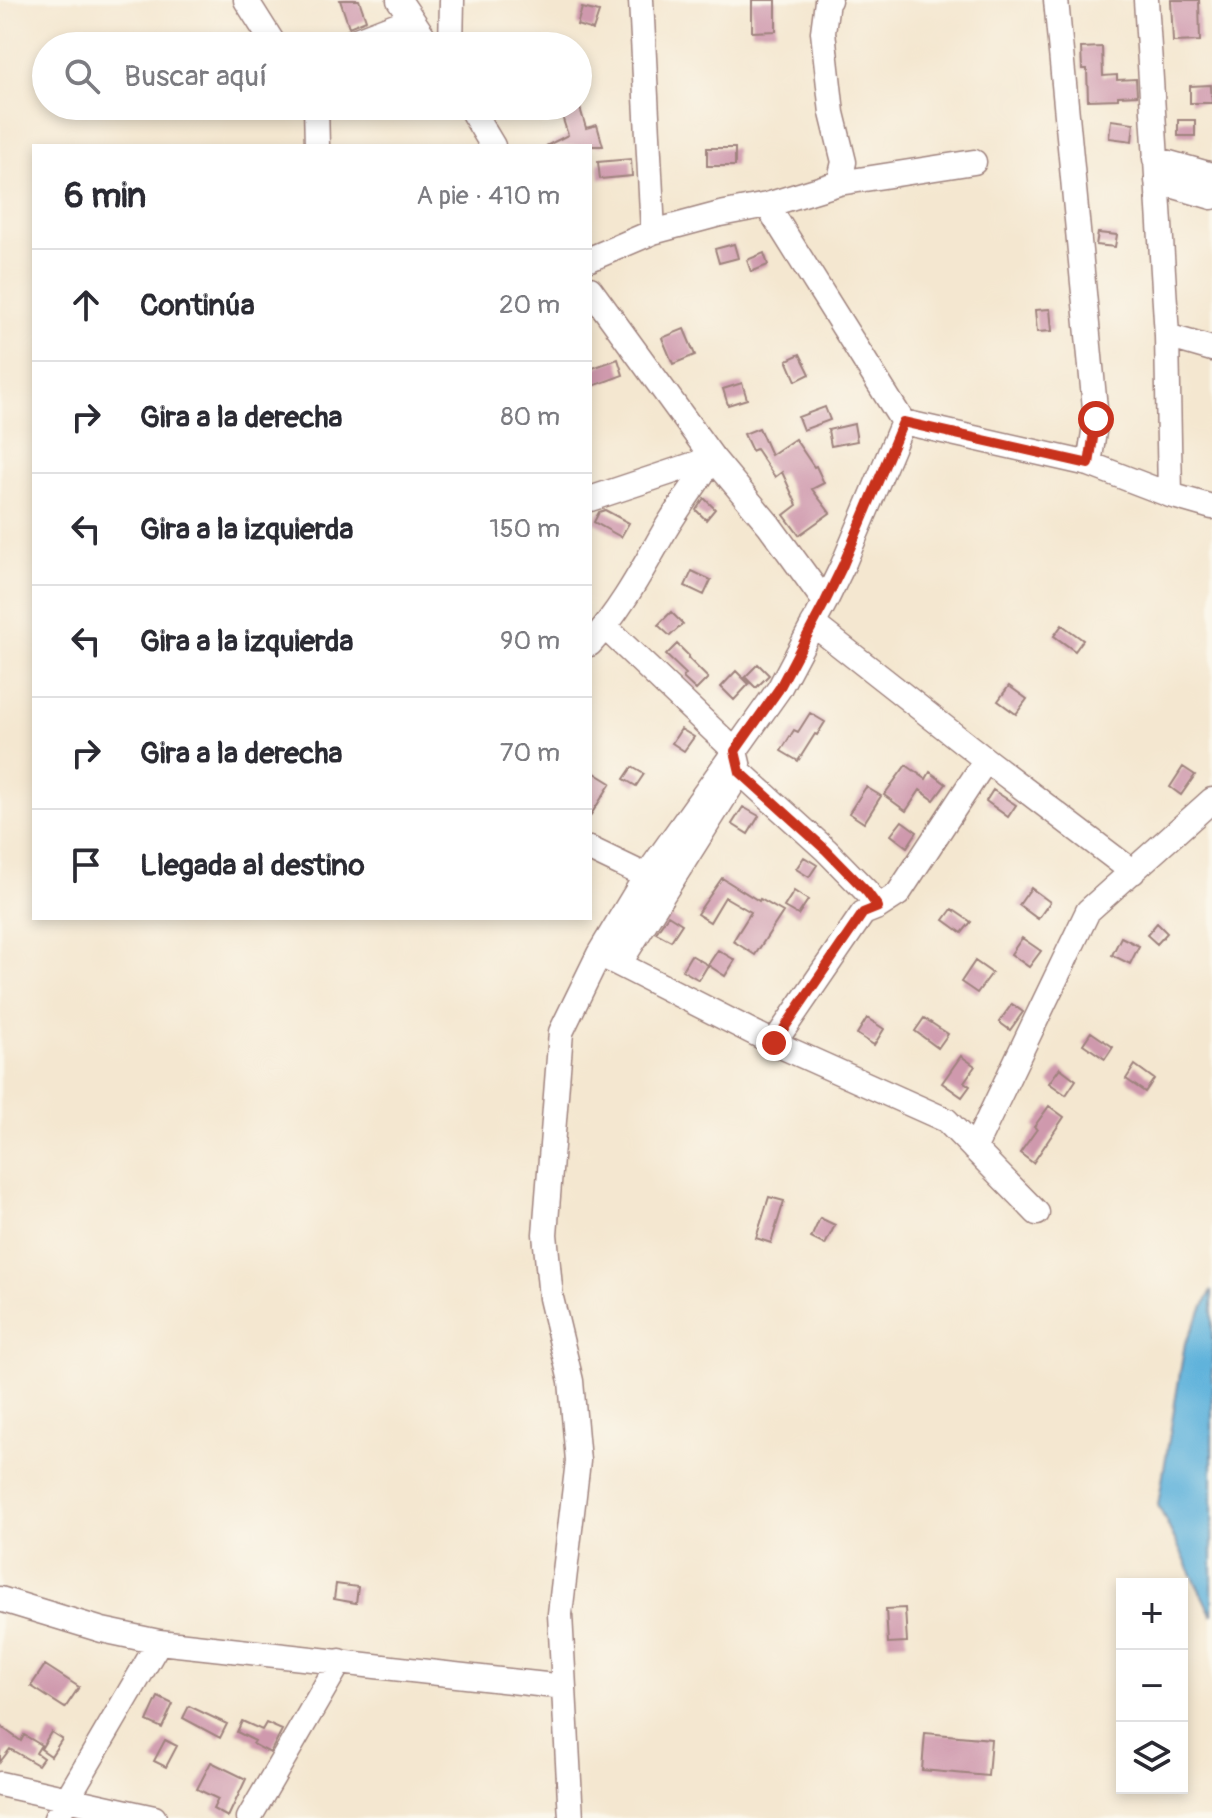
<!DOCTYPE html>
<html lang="es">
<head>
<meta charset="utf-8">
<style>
	:root { --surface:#fff; --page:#f7f7f7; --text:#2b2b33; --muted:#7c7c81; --line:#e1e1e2 }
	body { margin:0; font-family:Pangolin,sans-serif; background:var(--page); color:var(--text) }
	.controls { position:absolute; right:24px; bottom:24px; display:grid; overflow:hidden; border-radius:0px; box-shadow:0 4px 12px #0003 }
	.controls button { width:72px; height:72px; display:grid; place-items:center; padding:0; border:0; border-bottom:2px solid var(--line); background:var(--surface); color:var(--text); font:40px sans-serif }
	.stop { position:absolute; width:24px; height:24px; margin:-18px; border:6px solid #c8321e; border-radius:50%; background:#fff }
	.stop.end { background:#c8321e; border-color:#fff; box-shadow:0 2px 8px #0008 }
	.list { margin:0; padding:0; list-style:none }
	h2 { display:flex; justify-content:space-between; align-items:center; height:104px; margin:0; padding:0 32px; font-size:34px }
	h2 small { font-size:26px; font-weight:400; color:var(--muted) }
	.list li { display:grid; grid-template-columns:52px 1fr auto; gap:24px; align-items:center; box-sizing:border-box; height:112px; padding:0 32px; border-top:2px solid var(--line) }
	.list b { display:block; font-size:30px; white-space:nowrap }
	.list em { font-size:26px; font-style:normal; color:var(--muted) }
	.icon { flex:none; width:44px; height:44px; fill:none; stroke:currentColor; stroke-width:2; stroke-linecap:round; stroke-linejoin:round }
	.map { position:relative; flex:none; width:1212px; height:1818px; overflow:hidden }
	.search { position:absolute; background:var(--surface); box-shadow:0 4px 12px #0003; left:32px; top:32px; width:560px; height:88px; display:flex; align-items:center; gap:20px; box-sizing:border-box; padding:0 28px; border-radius:44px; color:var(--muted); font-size:30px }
	.panel { position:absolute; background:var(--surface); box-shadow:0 4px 12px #0003; left:32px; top:144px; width:560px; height:776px; border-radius:0px }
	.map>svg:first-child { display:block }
	.water { fill:#5fb2db; stroke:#546883; stroke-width:2 }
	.building { fill:#cf99ad }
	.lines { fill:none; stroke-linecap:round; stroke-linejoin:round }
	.minor-casing { stroke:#9f837e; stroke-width:27 }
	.minor { stroke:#fff; stroke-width:24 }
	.route { stroke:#c8321e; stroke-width:10 }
</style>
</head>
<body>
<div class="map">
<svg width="1212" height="1818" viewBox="0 0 1212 1818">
	<rect width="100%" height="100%" fill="#fbf7ec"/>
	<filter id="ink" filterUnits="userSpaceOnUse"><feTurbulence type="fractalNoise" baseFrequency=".0125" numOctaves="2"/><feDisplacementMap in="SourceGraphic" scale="16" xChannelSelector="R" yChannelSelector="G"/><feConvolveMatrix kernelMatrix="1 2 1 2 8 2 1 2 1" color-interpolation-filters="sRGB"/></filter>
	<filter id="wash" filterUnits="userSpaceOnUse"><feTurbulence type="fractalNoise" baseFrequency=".006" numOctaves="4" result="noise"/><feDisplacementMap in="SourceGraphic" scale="32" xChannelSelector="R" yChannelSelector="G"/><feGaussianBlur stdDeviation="1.8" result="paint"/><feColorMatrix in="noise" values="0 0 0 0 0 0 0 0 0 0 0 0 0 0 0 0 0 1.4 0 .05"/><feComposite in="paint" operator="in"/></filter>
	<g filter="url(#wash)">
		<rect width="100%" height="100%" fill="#f4e7d0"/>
		<!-- water -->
		<path class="water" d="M 1212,1290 L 1212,1616 L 1158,1505 L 1185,1343 Z"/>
		<g id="blocks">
			<!-- building -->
			<path class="building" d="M 340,0 L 359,0 L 366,20 L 349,27 Z
				M 752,0 L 776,0 L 776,31 L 752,32 Z
				M 1171,0 L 1199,0 L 1200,41 L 1173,42 Z
				M 582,8 L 599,12 L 593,30 L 577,25 Z
				M 1102,47 L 1103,76 L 1117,75 L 1117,80 L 1136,79 L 1137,95 L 1118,96 L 1118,99 L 1088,100 L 1087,69 L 1082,69 L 1081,48 Z
				M 1211,85 L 1212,103 L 1190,103 L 1190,86 Z
				M 580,108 L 586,128 L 597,125 L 603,146 L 546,146 L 568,135 L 561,113 Z
				M 1111,120 L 1134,123 L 1132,141 L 1109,138 Z
				M 1178,120 L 1195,120 L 1195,136 L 1178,136 Z
				M 707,148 L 735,148 L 735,166 L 707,166 Z
				M 631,159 L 632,176 L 600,179 L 598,162 Z
				M 1098,233 L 1117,235 L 1115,247 L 1096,245 Z
				M 734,244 L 738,258 L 719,263 L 715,249 Z
				M 764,253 L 768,265 L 751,272 L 747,260 Z
				M 1050,309 L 1052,331 L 1037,332 L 1035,310 Z
				M 684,329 L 695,355 L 673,364 L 662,338 Z
				M 800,354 L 810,374 L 796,381 L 787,360 Z
				M 618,359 L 623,375 L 593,386 L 590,378 L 590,369 Z
				M 742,383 L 747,399 L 728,405 L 723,389 Z
				M 825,407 L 830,420 L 803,430 L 798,417 Z
				M 854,424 L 857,441 L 831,446 L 828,430 Z
				M 759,428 L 771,455 L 795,439 L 814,467 L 816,466 L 824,483 L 812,489 L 830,513 L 799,535 L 784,515 L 797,505 L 782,472 L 775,477 L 756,449 L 752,451 L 744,434 Z
				M 704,498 L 715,509 L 706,520 L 696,510 Z
				M 605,510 L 629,523 L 621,537 L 594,522 L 599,512 Z
				M 692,571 L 711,580 L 704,595 L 685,586 Z
				M 671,612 L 683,624 L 670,636 L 658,625 Z
				M 1062,625 L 1083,640 L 1075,651 L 1054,636 Z
				M 677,644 L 689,656 L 688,658 L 708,678 L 696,690 L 683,678 L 686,674 L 666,655 Z
				M 758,664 L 769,675 L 756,688 L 745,677 Z
				M 736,671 L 749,684 L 734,700 L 721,687 Z
				M 1009,686 L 1027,699 L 1016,714 L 998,701 Z
				M 810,713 L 825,722 L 817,735 L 815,734 L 798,761 L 781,751 L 794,730 L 798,732 Z
				M 681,729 L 694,737 L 684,751 L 672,743 Z
				M 906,765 L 926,779 L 930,772 L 946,784 L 934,800 L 920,790 L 906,811 L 884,795 Z
				M 632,767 L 644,774 L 636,786 L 624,779 Z
				M 1183,767 L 1195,775 L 1181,795 L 1170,787 Z
				M 590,770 L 611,783 L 590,816 Z
				M 866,787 L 881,796 L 864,823 L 849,813 Z
				M 993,790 L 1016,805 L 1008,817 L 986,801 Z
				M 743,807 L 759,816 L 748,834 L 732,824 Z
				M 902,821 L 917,832 L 907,847 L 891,835 Z
				M 804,857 L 817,865 L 809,877 L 796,869 Z
				M 722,878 L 759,901 L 760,899 L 783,912 L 755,955 L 733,941 L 751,912 L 725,897 L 710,922 L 697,914 Z
				M 1031,888 L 1050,902 L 1038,919 L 1019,905 Z
				M 794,891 L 808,900 L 798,915 L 784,907 Z
				M 952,909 L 971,922 L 962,933 L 944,920 Z
				M 668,915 L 682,924 L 671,941 L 656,933 Z
				M 1157,923 L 1167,933 L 1157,944 L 1147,935 Z
				M 1121,937 L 1139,946 L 1130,964 L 1112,955 Z
				M 1022,938 L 1041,951 L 1029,967 L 1011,954 Z
				M 718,950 L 735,960 L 725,976 L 708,965 Z
				M 691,955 L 708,965 L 699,980 L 682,970 Z
				M 975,961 L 992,973 L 977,993 L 961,982 Z
				M 1012,1004 L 1023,1012 L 1010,1030 L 999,1022 Z
				M 867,1018 L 884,1029 L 874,1045 L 857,1034 Z
				M 924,1018 L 948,1034 L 938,1048 L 915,1031 Z
				M 1091,1032 L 1113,1047 L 1105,1059 L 1083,1044 Z
				M 961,1056 L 975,1066 L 964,1082 L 970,1086 L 962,1097 L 942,1083 Z
				M 1135,1065 L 1154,1079 L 1145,1092 L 1126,1079 Z
				M 1060,1068 L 1076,1080 L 1066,1095 L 1049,1083 Z
				M 1049,1106 L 1064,1117 L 1033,1163 L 1020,1153 L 1037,1129 L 1034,1127 Z
				M 769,1197 L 784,1201 L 771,1243 L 756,1238 Z
				M 820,1218 L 835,1225 L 825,1245 L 811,1238 Z
				M 336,1584 L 358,1587 L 356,1603 L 334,1599 Z
				M 905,1608 L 907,1642 L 888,1643 L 886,1609 Z
				M 45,1665 L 79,1687 L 65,1708 L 31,1686 Z
				M 158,1697 L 173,1704 L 162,1728 L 147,1721 Z
				M 189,1706 L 227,1724 L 220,1738 L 183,1718 Z
				M 242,1721 L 262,1730 L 266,1723 L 282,1730 L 270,1753 L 253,1744 L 255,1741 L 237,1732 Z
				M 0,1726 L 21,1741 L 24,1735 L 41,1745 L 36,1753 L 43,1758 L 38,1765 L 10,1749 L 0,1762 Z
				M 51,1732 L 62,1739 L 51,1756 L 41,1749 Z
				M 925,1733 L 991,1739 L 988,1776 L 922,1770 Z
				M 165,1740 L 177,1746 L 166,1767 L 154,1761 Z
				M 211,1762 L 246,1779 L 228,1817 L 213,1809 L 218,1799 L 197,1789 Z"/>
		</g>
	</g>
	<g filter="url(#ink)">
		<use href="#blocks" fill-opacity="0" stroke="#9f837e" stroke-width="2"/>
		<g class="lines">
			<defs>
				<path id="minor" d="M 246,0 L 275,46
					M 399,0 L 430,46
					M 641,0 L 653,232
					M 829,0 L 827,1 L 823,32 L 832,113 L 844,162 L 839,183
					M 1056,0 L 1096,419 L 1089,464
					M 1146,0 L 1167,336 L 1170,495
					M 341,46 L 411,19
					M 451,46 L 452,0
					M 316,106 L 317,146
					M 469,106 L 493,146
					M 1155,159 L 1212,175
					M 1157,181 L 1212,197
					M 767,205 L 903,422 L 1089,464 L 1170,495 L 1212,507
					M 590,259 L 653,232 L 720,214 L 767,205 L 839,183 L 974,162
					M 1167,336 L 1212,349
					M 590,499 L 713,458
					M 825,602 L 843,565 L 903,422
					M 813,624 L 986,760 L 1133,872
					M 605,627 L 735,751 L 740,772 L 826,850 L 867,892 L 878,907
					M 590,644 C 621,610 642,570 665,530 C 680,505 697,482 713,458
					M 590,849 L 646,876
					M 599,954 L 774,1043 L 946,1120 L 1037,1213
					M 619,964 L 740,772
					M 774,1043 L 863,913 L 878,907 L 898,894 L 986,760
					M 974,1149 L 1088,911 L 1212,800
					M 0,1599 L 102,1630 L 159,1642 L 564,1687
					M 0,1784 L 154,1818
					M 56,1818 L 159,1642
					M 249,1818 L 340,1661
					M 571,1818 L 560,1614 L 578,1461 L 571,1381 L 551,1298 L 545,1234 L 561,1032 L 599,954 L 646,876 L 779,689 L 825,602 L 769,525 L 713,458 L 590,289"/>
			</defs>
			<!-- minor casing -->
			<use href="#minor" class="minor-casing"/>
			<!-- minor -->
			<use href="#minor" class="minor"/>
		</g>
	</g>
	<g class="lines" filter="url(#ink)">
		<!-- route -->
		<path class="route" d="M 774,1043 L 863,913 L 878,907 L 867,892 L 826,850 L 740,772 L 735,751 L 779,689 L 825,602 L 843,565 L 903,422 L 1089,464 L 1096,419"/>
	</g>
</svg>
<div class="controls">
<button>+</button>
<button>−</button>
<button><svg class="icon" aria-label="layers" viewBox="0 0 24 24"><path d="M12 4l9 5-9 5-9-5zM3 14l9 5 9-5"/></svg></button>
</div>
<div class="stop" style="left:1096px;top:419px"></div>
<div class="stop end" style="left:774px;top:1043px"></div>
<div class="search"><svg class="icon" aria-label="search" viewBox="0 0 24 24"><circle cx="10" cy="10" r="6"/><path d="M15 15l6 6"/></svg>Buscar aquí</div>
<section class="panel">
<h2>6 min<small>A pie · 410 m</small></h2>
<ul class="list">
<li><svg class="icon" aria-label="ahead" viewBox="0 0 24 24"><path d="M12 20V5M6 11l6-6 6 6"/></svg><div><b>Continúa</b></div><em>20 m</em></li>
<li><svg class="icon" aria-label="right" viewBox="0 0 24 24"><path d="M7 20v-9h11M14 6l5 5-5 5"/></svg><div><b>Gira a la derecha</b></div><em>80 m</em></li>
<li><svg class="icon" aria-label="left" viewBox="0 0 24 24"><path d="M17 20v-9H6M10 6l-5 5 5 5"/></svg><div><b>Gira a la izquierda</b></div><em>150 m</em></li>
<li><svg class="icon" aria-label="left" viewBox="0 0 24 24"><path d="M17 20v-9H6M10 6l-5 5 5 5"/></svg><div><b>Gira a la izquierda</b></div><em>90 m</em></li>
<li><svg class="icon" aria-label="right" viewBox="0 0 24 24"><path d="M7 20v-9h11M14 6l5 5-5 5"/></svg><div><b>Gira a la derecha</b></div><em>70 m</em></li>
<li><svg class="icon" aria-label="arrive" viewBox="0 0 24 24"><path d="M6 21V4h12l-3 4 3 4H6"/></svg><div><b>Llegada al destino</b></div></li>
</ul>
</section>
</div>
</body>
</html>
